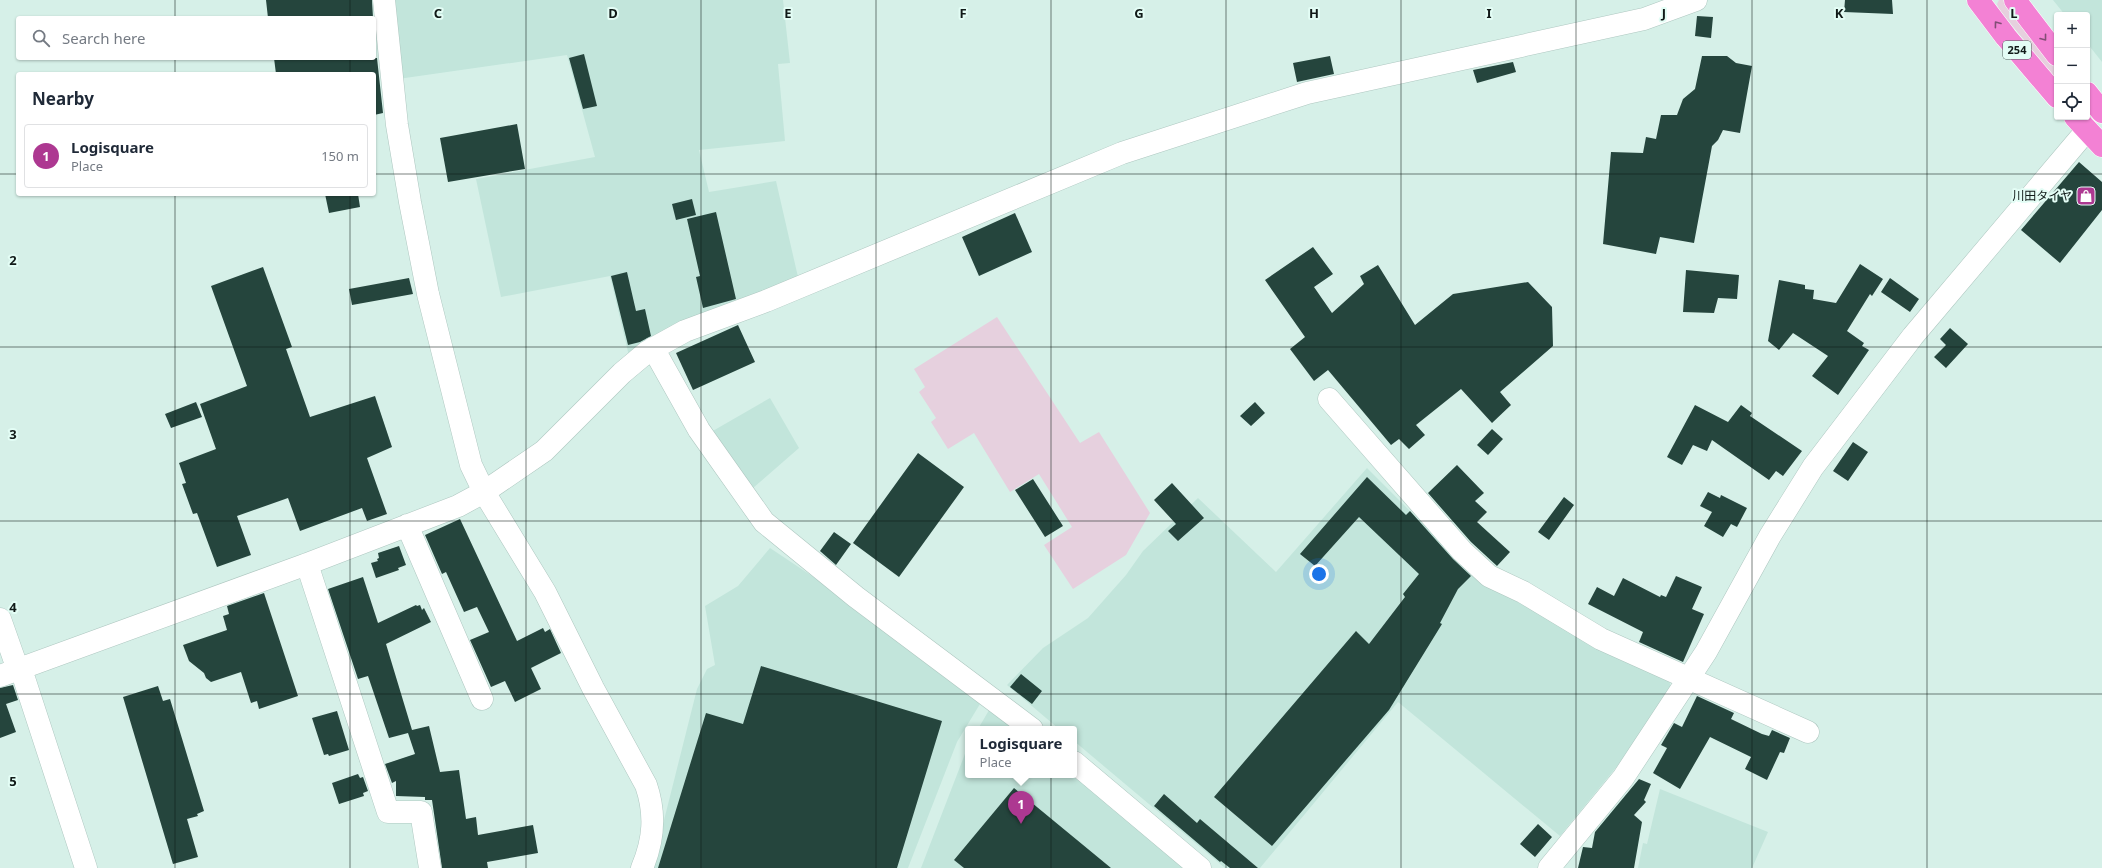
<!DOCTYPE html>
<html lang="en">
<head>
<meta charset="utf-8">
<style>
	:root { --surface:#fff; --page:#f6f6f7; --text:#1f2937; --muted:#747a83; --line:#e0e1e3; --accent:#ad3891 }
	body { margin:0; font-family:"Noto Sans","Noto Sans JP",sans-serif; background:var(--page); color:var(--text) }
	.controls { position:absolute; right:12px; top:12px; display:grid; overflow:hidden; border-radius:4px; box-shadow:0 1px 3px #0004 }
	.controls button { width:36px; height:36px; display:grid; place-items:center; padding:0; border:0; border-bottom:1px solid var(--line); background:var(--surface); color:var(--text); font:20px sans-serif }
	.you { position:absolute; left:1319px; top:574px; width:14px; height:14px; margin:-10px; border:3px solid #fff; border-radius:50%; background:#1a73e8; box-shadow:0 0 0 6px #1a73e833 }
	.badge { display:grid; place-items:center; width:26px; height:26px; border-radius:50%; background:var(--accent); color:#fff; font-size:13px; font-weight:700 }
	.pin { position:absolute; translate:-50% -33px; filter:drop-shadow(0 1px 2px #0008) }
	.pin::after { content:''; position:absolute; top:21px; width:14px; height:12px; background:inherit; clip-path:polygon(0 0,100% 0,50% 100%) }
	.popup { position:absolute; left:965px; top:726px; width:112px; height:52px; box-sizing:border-box; display:grid; place-content:center; border-radius:4px; background:var(--surface); filter:drop-shadow(0 1px 3px #0005); font-size:13px; white-space:nowrap; color:var(--muted) }
	.popup b { font-size:15px; color:var(--text) }
	.popup::after { content:''; position:absolute; left:50%; top:100%; margin-left:-8px; border:8px solid transparent; border-top-color:var(--surface) }
	.list { margin:0; padding:0; list-style:none }
	h2 { display:flex; justify-content:space-between; align-items:center; height:52px; margin:0; padding:0 16px; font-size:17px }
	h2 small { font-size:13px; font-weight:400; color:var(--muted) }
	.list li { display:grid; grid-template-columns:26px 1fr auto; gap:12px; align-items:center; box-sizing:border-box; height:64px; margin:0 8px 8px; padding:0 8px; border:1px solid var(--line); border-radius:4px }
	.list b { display:block; font-size:15px; white-space:nowrap }
	.list p { margin:0; font-size:13px; white-space:nowrap; color:var(--muted) }
	.list em { font-size:13px; font-style:normal; color:var(--muted) }
	.icon { flex:none; width:22px; height:22px; fill:none; stroke:currentColor; stroke-width:2; stroke-linecap:round; stroke-linejoin:round }
	.map { position:relative; flex:none; width:2102px; height:868px; overflow:hidden }
	.search { position:absolute; background:var(--surface); box-shadow:0 1px 3px #0004; left:16px; top:16px; width:360px; height:44px; display:flex; align-items:center; gap:10px; box-sizing:border-box; padding:0 14px; border-radius:4px; color:var(--muted); font-size:15px }
	.panel { position:absolute; background:var(--surface); box-shadow:0 1px 3px #0004; left:16px; top:72px; width:360px; height:124px; border-radius:4px }
	.map>svg:first-child { display:block }
	.built { fill:#c2e5db }
	.green { fill:#e6d0de }
	.building { fill:#25453d }
	.lines { fill:none; stroke-linecap:round; stroke-linejoin:round }
	.minor-casing { stroke:#aec7c0; stroke-width:23 }
	.highway-casing { stroke:#fff; stroke-width:23 }
	.minor { stroke:#fff; stroke-width:22 }
	.highway { stroke:#f381d4; stroke-width:22 }
	.oneway { stroke:#824e76 }
	.grid { fill:none; stroke:#111a18; stroke-width:1; stroke-opacity:0.55 }
	.labels { text-anchor:middle; stroke-width:4; stroke-linejoin:round; paint-order:stroke }
	.shield { fill:#e3fdf5; stroke:#505e5a; stroke-width:1 }
	.shield-label { font-size:11px; font-weight:bold; fill:#111a18 }
	.poi-label { font-size:12px; fill:#111a18; stroke:#e3fdf5; text-anchor:end }
	.grid-label { font-size:13px; text-anchor:middle; font-weight:bold; fill:#111a18; stroke:#e3fdf5; stroke-width:4; stroke-linejoin:round; paint-order:stroke }
</style>
</head>
<body>
<div class="map">
<svg width="2102" height="868" viewBox="0 0 2102 868">
	<rect width="100%" height="100%" fill="#d6f0e8"/>
	<!-- built -->
	<path class="built" d="M 390,0 L 783,0 L 790,63 L 778,64 L 785,141 L 699,150 L 709,192 L 776,181 L 798,277 L 629,356 L 610,276 L 501,297 L 476,179 L 595,157 L 567,55 L 398,79 Z
		M 2053,0 L 2102,0 L 2102,62 L 2087,43 L 2087,15 L 2065,15 Z
		M 770,398 L 799,448 L 753,488 L 711,432 Z
		M 1367,468 L 1479,580 L 1595,646 L 1668,678 L 1671,687 L 1618,765 L 1560,836 L 1398,702 L 1260,868 L 1225,868 L 1074,741 L 1074,729 L 1059,729 L 1007,685 L 1043,648 L 1088,618 L 1126,575 L 1143,551 L 1198,498 L 1276,572 Z
		M 770,548 L 827,586 L 983,699 L 957,742 L 908,868 L 652,868 L 697,689 L 707,669 L 715,665 L 705,606 L 738,586 Z
		M 992,705 L 1021,729 L 978,729 Z
		M 968,746 L 968,775 L 1074,775 L 1189,868 L 921,868 Z
		M 1660,789 L 1768,832 L 1752,868 L 1638,868 L 1643,843 L 1647,844 Z"/>
	<!-- green -->
	<path class="green" d="M 1999,0 L 2007,0 L 2010,2 L 2057,66 L 2057,81 L 1999,9 L 1997,4 Z
		M 997,317 L 1080,443 L 1099,432 L 1150,513 L 1126,555 L 1073,589 L 1044,545 L 1072,527 L 1039,474 L 1010,492 L 974,433 L 948,449 L 931,422 L 936,418 L 919,392 L 925,387 L 914,369 Z"/>
	<!-- building -->
	<path class="building" d="M 266,0 L 372,0 L 373,18 L 268,18 Z
		M 1845,0 L 1892,0 L 1893,14 L 1844,12 Z
		M 1697,16 L 1713,17 L 1711,38 L 1695,36 Z
		M 584,54 L 597,106 L 583,109 L 569,58 Z
		M 1330,56 L 1334,74 L 1297,82 L 1293,63 Z
		M 1702,56 L 1727,56 L 1736,63 L 1752,66 L 1740,133 L 1723,130 L 1718,140 L 1712,146 L 1694,243 L 1660,237 L 1656,254 L 1603,244 L 1611,152 L 1643,153 L 1646,137 L 1656,139 L 1661,115 L 1677,115 L 1683,99 L 1695,89 Z
		M 274,58 L 377,58 L 383,113 L 374,115 L 374,74 L 276,74 Z
		M 1513,62 L 1516,72 L 1477,83 L 1473,70 Z
		M 517,124 L 525,169 L 448,182 L 440,138 Z
		M 2079,162 L 2102,182 L 2102,210 L 2060,263 L 2021,230 Z
		M 325,194 L 358,194 L 360,207 L 329,213 Z
		M 692,199 L 696,215 L 676,220 L 672,204 Z
		M 716,212 L 736,299 L 703,308 L 696,277 L 700,276 L 687,219 Z
		M 1015,213 L 1032,252 L 979,276 L 962,237 Z
		M 1313,247 L 1333,274 L 1314,287 L 1332,313 L 1364,284 L 1360,276 L 1378,265 L 1415,325 L 1453,294 L 1528,282 L 1552,307 L 1553,346 L 1500,392 L 1511,405 L 1492,423 L 1461,389 L 1416,425 L 1425,435 L 1409,449 L 1399,439 L 1391,445 L 1328,370 L 1314,381 L 1290,349 L 1305,337 L 1265,280 Z
		M 1860,264 L 1883,279 L 1872,296 L 1870,294 L 1847,331 L 1864,343 L 1862,346 L 1869,350 L 1838,395 L 1812,376 L 1828,356 L 1793,333 L 1779,350 L 1768,341 L 1779,280 L 1805,285 L 1805,289 L 1814,290 L 1813,299 L 1836,303 Z
		M 263,267 L 292,347 L 286,349 L 310,417 L 375,396 L 392,447 L 367,458 L 387,514 L 367,521 L 362,508 L 300,531 L 288,498 L 237,516 L 251,555 L 217,567 L 197,513 L 193,514 L 182,484 L 186,483 L 179,463 L 216,449 L 200,404 L 247,386 L 211,286 Z
		M 1686,270 L 1739,275 L 1737,299 L 1718,298 L 1714,313 L 1683,312 Z
		M 627,272 L 636,311 L 645,309 L 651,336 L 640,342 L 628,345 L 611,276 Z
		M 409,278 L 413,294 L 352,305 L 349,289 Z
		M 1890,278 L 1919,299 L 1910,312 L 1881,292 Z
		M 738,325 L 755,362 L 693,390 L 676,353 Z
		M 1950,328 L 1968,344 L 1946,368 L 1934,357 L 1946,345 L 1940,339 Z
		M 196,402 L 202,417 L 171,428 L 165,414 Z
		M 1255,402 L 1265,413 L 1251,426 L 1240,416 Z
		M 1695,405 L 1728,422 L 1741,405 L 1752,413 L 1750,416 L 1802,451 L 1783,476 L 1776,471 L 1769,480 L 1712,440 L 1707,451 L 1693,445 L 1682,465 L 1667,457 Z
		M 1492,429 L 1503,439 L 1488,455 L 1477,445 Z
		M 1853,442 L 1868,452 L 1848,481 L 1833,471 Z
		M 918,453 L 964,487 L 899,577 L 853,543 Z
		M 1457,465 L 1484,493 L 1475,501 L 1487,512 L 1477,522 L 1510,552 L 1497,566 L 1471,542 L 1428,493 Z
		M 1367,477 L 1406,515 L 1410,511 L 1453,559 L 1471,576 L 1458,589 L 1440,623 L 1442,624 L 1389,710 L 1272,846 L 1214,797 L 1356,631 L 1369,644 L 1405,597 L 1403,594 L 1419,574 L 1359,517 L 1315,566 L 1300,554 Z
		M 1033,479 L 1063,526 L 1045,537 L 1015,490 Z
		M 1172,483 L 1204,518 L 1178,541 L 1168,531 L 1176,524 L 1154,500 Z
		M 1708,492 L 1720,498 L 1721,495 L 1747,508 L 1737,527 L 1731,524 L 1723,537 L 1704,526 L 1712,512 L 1700,506 Z
		M 1564,497 L 1574,505 L 1549,540 L 1538,532 Z
		M 460,519 L 517,641 L 543,628 L 545,632 L 550,629 L 561,653 L 531,668 L 541,689 L 515,702 L 505,681 L 491,687 L 470,640 L 489,632 L 477,607 L 464,612 L 446,572 L 442,574 L 425,535 Z
		M 834,532 L 851,544 L 836,565 L 820,551 Z
		M 399,546 L 406,565 L 398,568 L 399,570 L 376,578 L 371,563 L 378,561 L 377,559 L 379,558 L 378,553 Z
		M 1676,576 L 1702,587 L 1692,609 L 1704,614 L 1683,662 L 1639,642 L 1643,632 L 1588,604 L 1597,587 L 1614,596 L 1623,578 L 1660,597 L 1661,595 L 1666,597 Z
		M 363,577 L 378,623 L 416,605 L 417,606 L 420,605 L 422,610 L 424,608 L 431,622 L 386,644 L 412,730 L 429,726 L 440,772 L 459,770 L 466,819 L 476,817 L 478,835 L 533,825 L 538,853 L 487,862 L 488,868 L 442,868 L 432,800 L 425,800 L 425,797 L 396,796 L 396,781 L 392,783 L 385,764 L 415,754 L 408,733 L 389,738 L 368,676 L 358,679 L 328,589 Z
		M 264,593 L 298,696 L 259,709 L 257,701 L 251,703 L 241,672 L 211,682 L 206,678 L 204,673 L 189,661 L 183,645 L 227,630 L 223,616 L 229,614 L 227,606 Z
		M 761,666 L 942,721 L 897,868 L 658,868 L 706,713 L 743,724 Z
		M 1021,674 L 1042,691 L 1032,704 L 1010,687 Z
		M 13,685 L 18,700 L 6,704 L 16,732 L 0,738 L 0,688 Z
		M 158,686 L 163,701 L 170,699 L 204,811 L 197,814 L 198,816 L 187,819 L 198,857 L 173,864 L 123,697 Z
		M 1697,696 L 1734,713 L 1731,719 L 1762,734 L 1769,736 L 1772,730 L 1790,738 L 1784,753 L 1780,752 L 1767,780 L 1745,769 L 1751,757 L 1710,737 L 1680,789 L 1653,773 L 1667,748 L 1661,745 L 1674,723 L 1682,727 Z
		M 337,711 L 349,750 L 329,756 L 328,754 L 324,755 L 312,718 Z
		M 358,774 L 360,778 L 363,777 L 368,791 L 363,793 L 364,796 L 339,804 L 332,783 Z
		M 1639,779 L 1651,784 L 1644,800 L 1646,802 L 1634,815 L 1642,822 L 1634,868 L 1578,868 L 1583,847 L 1592,848 L 1595,832 Z
		M 1014,788 L 1111,868 L 964,868 L 954,860 Z
		M 1164,794 L 1197,823 L 1200,819 L 1258,868 L 1230,868 L 1221,861 L 1220,862 L 1154,806 Z
		M 1538,824 L 1552,837 L 1535,857 L 1520,844 Z"/>
	<g class="lines">
		<defs>
			<path id="minor" d="M 384,0 L 397,125 L 410,202 L 428,294 L 471,465 L 484,492 L 545,592 L 593,688 L 646,785 C 656,814 654,840 642,868
				M 653,348 L 699,430 L 764,522 L 856,597 L 1032,729
				M 1329,399 L 1462,551 L 1489,576 L 1523,592 L 1601,639 L 1808,732
				M 407,525 L 482,699
				M 307,564 L 388,812 L 421,812 L 430,868
				M 0,619 L 18,670
				M 21,669 L 86,868
				M 0,676 L 307,564 L 458,506 L 484,492 L 544,451 L 622,373 L 647,352 L 685,331 L 766,301 L 1122,153 L 1307,93 L 1644,19 L 1696,0
				M 1074,762 L 1200,868
				M 1549,868 L 1623,778 L 1706,652 L 1770,536 L 1813,467 L 1913,336 L 2087,130"/>
			<path id="highway" d="M 1978,0 L 2006,37 L 2057,97
				M 2015,0 L 2057,55
				M 2087,93 L 2102,112
				M 2075,117 L 2102,146"/>
		</defs>
		<!-- minor casing -->
		<use href="#minor" class="minor-casing"/>
		<!-- highway casing -->
		<use href="#highway" class="highway-casing"/>
		<!-- minor -->
		<use href="#minor" class="minor"/>
		<!-- highway -->
		<use href="#highway" class="highway"/>
	</g>
	<!-- one-way arrows -->
	<defs><path id="oneway-chevron" d="M-2-3.5L2.5 0L-2 3.5" fill="none" stroke-width="1.6" stroke-linecap="round" stroke-linejoin="round"/></defs>
	<g class="oneway">
		<use href="#oneway-chevron" transform="translate(1997 24) rotate(-127)"/>
		<use href="#oneway-chevron" transform="translate(2044 38) rotate(52)"/>
	</g>
	<!-- grid -->
	<path class="grid" d="M 175,0 L 175,18M 350,0 L 350,18M 526,0 L 526,868M 701,0 L 701,868M 876,0 L 876,868M 1051,0 L 1051,868M 1226,0 L 1226,868M 1401,0 L 1401,868M 1576,0 L 1576,868M 1752,0 L 1752,868M 1927,0 L 1927,868M 175,58 L 175,74M 350,58 L 350,74M 0,174 L 18,174M 374,174 L 2102,174M 175,194 L 175,868M 350,194 L 350,868M 0,347 L 2102,347M 0,521 L 2102,521M 0,694 L 2102,694"/>
	<!-- icons -->
	<defs>
		<symbol id="shop-square" viewBox="-11 -11 22 22"><rect x="-9" y="-9" width="18" height="18" rx="4" fill="#ad3891" stroke="#e3fdf5"/><path d="M-5-2.5h2.3a2.7 3.5 0 0 1 5.4 0H5L5.5 6h-11ZM-1.5-2.5h3a1.5 2.3 0 0 0-3 0Z" fill="#fff"/></symbol>
	</defs>
	<g fill-rule="evenodd">
		<use href="#shop-square" x="2075" y="185" width="22" height="22"/>
	</g>
	<g class="labels">
		<!-- shield labels -->
		<rect class="shield" x="2003" y="41" width="28" height="18" rx="3"/>
		<g class="shield-label">
			<text x="2017" y="54">254</text>
		</g>
		<!-- poi labels -->
		<g class="poi-label">
			<text x="2072" y="200">川田タイヤ</text>
		</g>
	</g>
	<g class="grid-label">
		<text x="438" y="18">C</text>
		<text x="613" y="18">D</text>
		<text x="788" y="18">E</text>
		<text x="963" y="18">F</text>
		<text x="1139" y="18">G</text>
		<text x="1314" y="18">H</text>
		<text x="1489" y="18">I</text>
		<text x="1664" y="18">J</text>
		<text x="1839" y="18">K</text>
		<text x="2014" y="18">L</text>
		<text x="13" y="265">2</text>
		<text x="13" y="439">3</text>
		<text x="13" y="612">4</text>
		<text x="13" y="786">5</text>
	</g>
</svg>
<div class="controls">
<button>+</button>
<button>−</button>
<button><svg class="icon" aria-label="locate" viewBox="0 0 24 24"><circle cx="12" cy="12" r="6"/><path d="M12 2v4M12 18v4M2 12h4M18 12h4"/></svg></button>
</div>
<div class="you"></div>
<div class="pin badge" style="left:1021px;top:824px">1</div>
<div class="popup"><b>Logisquare</b>Place</div>
<div class="search"><svg class="icon" aria-label="search" viewBox="0 0 24 24"><circle cx="10" cy="10" r="6"/><path d="M15 15l6 6"/></svg>Search here</div>
<section class="panel">
<h2>Nearby<small></small></h2>
<ul class="list">
<li><span class="badge">1</span><div><b>Logisquare</b><p>Place</p></div><em>150 m</em></li>
</ul>
</section>
</div>
</body>
</html>
